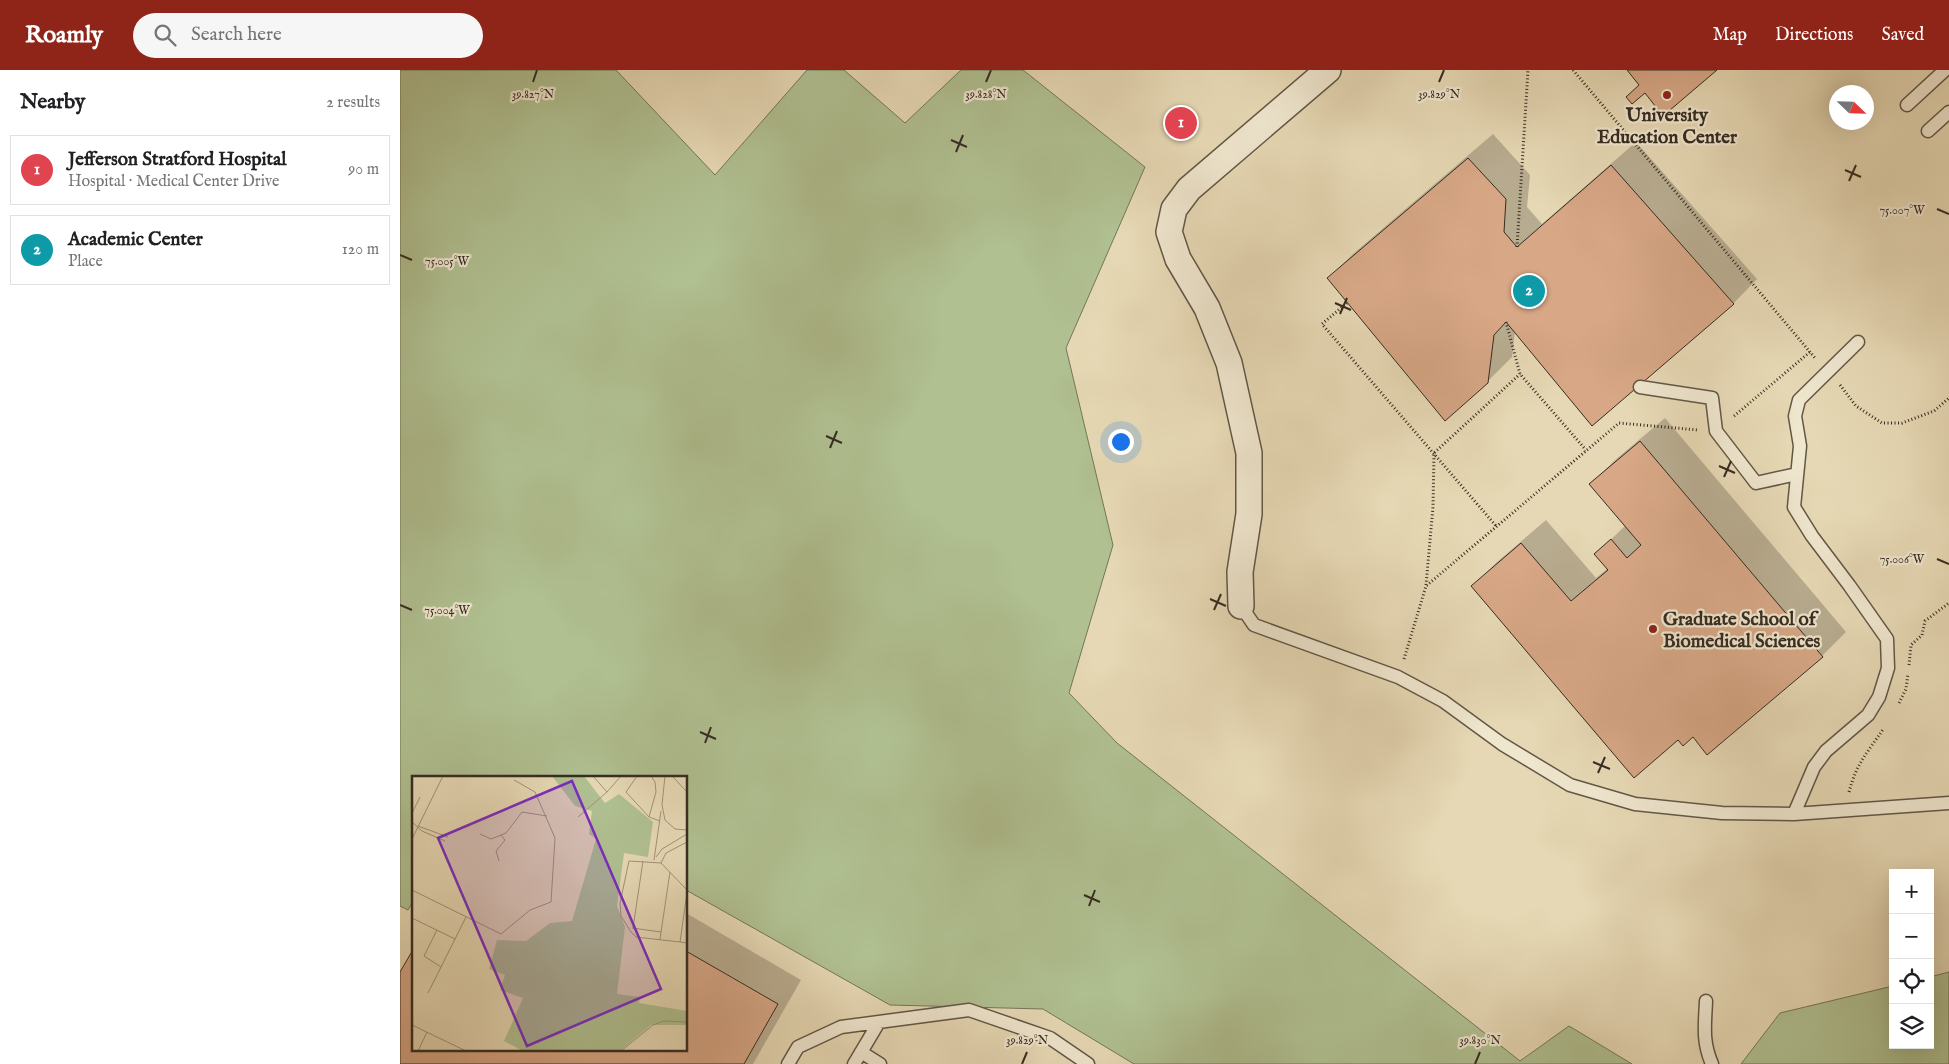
<!DOCTYPE html>
<html lang="en">
<head>
<meta charset="utf-8">
<style>
	:root { --surface:#fff; --page:#f6f6f6; --text:#202124; --muted:#757577; --line:#e0e0e0; --accent:#8f2418 }
	body { margin:0; font-family:"IM FELL English",serif; background:var(--page); color:var(--text) }
	.controls { position:absolute; right:15px; bottom:15px; display:grid; overflow:hidden; border-radius:0px; box-shadow:0 5px 20px #0002 }
	.controls button { width:45px; height:45px; display:grid; place-items:center; padding:0; border:0; border-bottom:1px solid var(--line); background:var(--surface); color:var(--text); font:25px sans-serif }
	.compass { position:absolute; left:1429px; top:15px; width:45px; height:45px; border-radius:50%; background:var(--surface); box-shadow:0 5px 20px #0002; rotate:113deg }
	.you { position:absolute; left:720px; top:371px; width:18px; height:18px; margin:-12px; border:4px solid #fff; border-radius:50%; background:#1a73e8; box-shadow:0 0 0 8px #1a73e833 }
	.badge { display:grid; place-items:center; width:32px; height:32px; border-radius:50%; background:var(--accent); color:#fff; font-size:16px; font-weight:700 }
	.pin { position:absolute; translate:-50% -50%; border:2px solid #fff; box-shadow:0 1px 5px #0006 }
	.list { margin:0; padding:0; list-style:none }
	h2 { display:flex; justify-content:space-between; align-items:center; height:65px; margin:0; padding:0 20px; font-size:21px }
	h2 small { font-size:16px; font-weight:400; color:var(--muted) }
	.list li { display:grid; grid-template-columns:32px 1fr auto; gap:15px; align-items:center; box-sizing:border-box; height:70px; margin:0 10px 10px; padding:0 10px; border:1px solid var(--line); border-radius:0px }
	.list b { display:block; font-size:19px; white-space:nowrap }
	.list p { margin:0; font-size:16px; white-space:nowrap; color:var(--muted) }
	.list em { font-size:16px; font-style:normal; color:var(--muted) }
	.icon { flex:none; width:28px; height:28px; fill:none; stroke:currentColor; stroke-width:2; stroke-linecap:round; stroke-linejoin:round }
	.map { position:relative; flex:none; width:1549px; height:994px; overflow:hidden }
	header { display:flex; align-items:center; gap:30px; box-sizing:border-box; height:70px; padding:0 25px; background:var(--accent); color:#fff }
	header strong { font-size:24px }
	nav { display:flex; gap:28px; margin-inline-start:auto; font-size:18px }
	.search { width:350px; height:45px; background:var(--page); display:flex; align-items:center; gap:12px; box-sizing:border-box; padding:0 18px; border-radius:28px; color:var(--muted); font-size:19px }
	main { display:flex }
	aside { flex:1; background:var(--surface) }
	.map>svg:first-child { display:block }
	.green { fill:#b0c091; stroke:#73765a }
	.shadow { fill:#0003 }
	.building { fill:#d7a786; stroke:#362c22 }
	.lines { fill:none; stroke-linecap:round; stroke-linejoin:round }
	.lane-casing { stroke:#625746; stroke-width:15 }
	.street-casing { stroke:#625746; stroke-width:28 }
	.path { stroke:#362c22; stroke-width:3; stroke-dasharray:1 2.5; stroke-linecap:butt }
	.lane { stroke:#efe6ce; stroke-width:12 }
	.street { stroke:#efe6ce; stroke-width:25 }
	.ticks { fill:none; stroke:#362c22; stroke-width:2 }
	.poi-dot { fill:#8f2418; stroke:#efe6ce; stroke-width:2 }
	.labels { text-anchor:middle; stroke-width:4.5; stroke-linejoin:round; paint-order:stroke }
	.poi-label { font-size:19px; font-weight:bold; fill:#362c22; stroke:#efe6ce }
	.inset-road { fill:none; stroke:#a0937a; stroke-width:1 }
	.view { fill:#7b2cbf; fill-opacity:0.15; stroke:#7b2cbf; stroke-width:2.5 }
	.inset-edge { fill:none; stroke:#362c22; stroke-width:2.5 }
	.ticks-label { font-size:12px; text-anchor:middle; fill:#362c22; stroke:#efe6ce; stroke-width:4.5; stroke-linejoin:round; paint-order:stroke }
</style>
</head>
<body>
<header>
<strong>Roamly</strong>
<div class="search"><svg class="icon" aria-label="search" viewBox="0 0 24 24"><circle cx="10" cy="10" r="6"/><path d="M15 15l6 6"/></svg>Search here</div>
<nav><a>Map</a><a>Directions</a><a>Saved</a></nav>
</header>
<main>
<aside>
<h2>Nearby<small>2 results</small></h2>
<ul class="list">
<li><span class="badge" style="background:#e0444e">1</span><div><b>Jefferson Stratford Hospital</b><p>Hospital · Medical Center Drive</p></div><em>90 m</em></li>
<li><span class="badge" style="background:#0f9aa8">2</span><div><b>Academic Center</b><p>Place</p></div><em>120 m</em></li>
</ul>
</aside>
<div class="map">
<svg width="1549" height="994" viewBox="0 0 1549 994">
	<rect width="100%" height="100%" fill="#e6d8b4"/>
	<filter id="stains"><feTurbulence type="fractalNoise" baseFrequency=".004" numOctaves="4"/><feColorMatrix values="0 0 0 0 .2 0 0 0 0 .09 0 0 0 0 .02 0 0 0 .5 -.17"/></filter>
	<radialGradient id="worn" r=".72"><stop offset=".6" stop-color="#630" stop-opacity="0"/><stop offset="1" stop-color="#630" stop-opacity=".3"/></radialGradient>
	<!-- green -->
	<path class="green" d="M 0,0 L 216,0 L 315,105 L 407,0 L 444,0 L 505,53 L 561,0 L 623,0 L 745,97 L 666,278 L 713,475 L 669,623 L 717,673 L 1120,991 L 1169,956 L 1232,994 L 734,994 L 643,939 L 490,935 L 286,820 L 286,708 L 14,708 L 14,830 L 8,840 L 0,836 Z
		M 1549,902 L 1549,994 L 1341,994 L 1380,943 L 1493,916 L 1493,975 L 1530,975 L 1530,907 Z"/>
	<!-- shadow -->
	<path class="shadow" d="M 1093,64 L 1130,105 L 1127,137 L 1142,154 L 1236,72 L 1357,209 L 1333,234 L 1115,261 L 1112,287 L 1087,312 L 929,208 L 953,184 Z
		M 1265,348 L 1446,562 L 1422,586 L 1293,666 L 1278,669 L 1073,516 L 1097,492 L 1146,450 L 1196,508 L 1208,498 L 1196,484 L 1226,455 L 1191,414 L 1215,390 Z
		M 286,843 L 401,910 L 353,994 L 0,994 L 0,904 L 14,980 L 286,980 Z"/>
	<!-- building -->
	<path class="building" d="M 1227,0 L 1317,0 L 1263,46 L 1245,23 L 1232,34 L 1226,27 L 1239,15 Z
		M 1068,88 L 1106,129 L 1104,162 L 1117,177 L 1211,95 L 1334,234 L 1192,356 L 1106,252 L 1094,265 L 1088,313 L 1045,351 L 927,208 Z
		M 1240,371 L 1423,587 L 1307,685 L 1293,667 L 1283,676 L 1278,670 L 1234,708 L 1071,516 L 1121,473 L 1171,531 L 1208,500 L 1194,484 L 1211,469 L 1227,488 L 1241,475 L 1189,414 Z
		M 14,878 L 14,980 L 286,980 L 286,881 L 378,934 L 344,994 L 0,994 L 0,902 Z"/>
	<g class="lines">
		<defs>
			<path id="lane" d="M 1507,35 L 1545,0
				M 1528,61 L 1549,42
				M 1240,317 L 1312,328 L 1316,361 L 1356,413 L 1397,404
				M 841,536 L 854,555 L 998,607 L 1043,631 L 1102,674 L 1170,715 L 1235,734 L 1322,743 L 1394,744 L 1549,733
				M 1394,744 L 1414,697 L 1426,681 L 1468,645 L 1479,627 L 1488,598 L 1487,569 L 1449,515 L 1412,466 L 1394,437 L 1400,376 L 1395,346 L 1399,330 L 1458,272
				M 1306,931 C 1305,955 1302,971 1312,994
				M 461,982 L 480,994
				M 388,994 L 398,977 L 441,957 L 569,940 L 650,968 L 688,994
				M 454,994 L 479,952"/>
			<path id="street" d="M 841,536 L 840,502 L 849,444 L 849,383 L 829,293 L 807,238 L 778,189 L 769,162 L 774,139 L 789,119 L 928,0"/>
		</defs>
		<!-- lane casing -->
		<use href="#lane" class="lane-casing"/>
		<!-- street casing -->
		<use href="#street" class="street-casing"/>
		<!-- path -->
		<path class="path" d="M 1173,0 L 1415,288
			M 1117,177 L 1128,0
			M 947,233 L 922,254 L 1097,457
			M 1106,252 L 1120,304 L 1186,380
			M 1440,315 L 1456,336 L 1482,353 L 1502,353 L 1534,341 L 1549,328
			M 1334,346 L 1410,282
			M 1026,515 L 1033,437 L 1034,383 L 1120,304
			M 1004,589 L 1026,516 L 1219,353 L 1298,360
			M 1509,595 L 1511,575 L 1522,565 L 1525,551 L 1549,533
			M 1499,633 L 1506,619 L 1508,604
			M 1449,722 C 1457,692 1468,682 1484,658"/>
		<!-- lane -->
		<use href="#lane" class="lane"/>
		<!-- street -->
		<use href="#street" class="street"/>
	</g>
	<!-- ticks -->
	<path class="ticks" d="M 133,12 L 137,0M 586,12 L 591,0M 1039,12 L 1044,0M 551,70 L 567,77M 556,82 L 563,65M 1445,100 L 1461,107M 1449,111 L 1456,95M 1537,139 L 1549,144M 0,185 L 12,190M 935,233 L 951,240M 940,244 L 947,228M 426,366 L 442,373M 430,378 L 437,361M 1319,396 L 1335,403M 1324,407 L 1331,391M 1537,489 L 1549,494M 810,529 L 826,536M 0,535 L 12,540M 814,540 L 821,524M 300,662 L 316,669M 305,673 L 311,657M 1193,692 L 1210,699M 1198,703 L 1205,687M 684,825 L 700,832M 689,836 L 695,820M 622,994 L 627,982M 1075,994 L 1080,982"/>
	<!-- markers -->
	<g class="poi-dot">
		<circle cx="1267" cy="25" r="5"/>
		<circle cx="1253" cy="559" r="5"/>
	</g>
	<g class="labels">
		<!-- poi labels -->
		<g class="poi-label">
			<text x="1267" y="51">University<tspan x="1267" dy="22">Education Center</tspan></text>
			<text x="1263" y="555" text-anchor="start">Graduate School of<tspan x="1263" dy="22">Biomedical Sciences</tspan></text>
		</g>
	</g>
	<!-- overview -->
	<g transform="translate(12 706)">
		<rect width="275" height="275" fill="#e6d8b4"/>
		<path d="M 140,0 L 172,0 L 193,27 L 207,18 L 241,46 L 236,81 L 212,77 L 205,130 L 213,151 L 205,218 L 228,221 L 227,227 L 275,235 L 275,249 L 239,249 L 208,275 L 111,275 L 92,265 L 111,222 L 88,214 L 93,199 L 77,193 L 85,164 L 114,165 L 138,147 L 160,145 L 184,63 L 177,58 L 180,35 L 163,30 Z" fill="#b0c091"/>
		<path class="inset-road" d="M 181,0 L 195,16 L 209,0M 225,0 L 214,16 L 237,41 L 248,45M 253,0 L 250,29 L 253,44 L 263,53 L 275,54M 260,0 L 275,16M 0,37 L 8,21M 166,41 L 195,16M 237,41 L 244,16 L 243,6 L 239,0M 0,46 L 10,55 L 33,65M 6,50 L 36,61M 68,58 L 79,63 L 94,57 L 110,36 L 135,40M 0,63 L 31,0M 244,81 L 250,73 L 275,58M 242,84 L 249,35M 87,85 L 84,75 L 93,64 L 89,59M 249,87 L 254,77 L 275,66M 0,114 L 89,158 L 118,134 L 139,126 L 143,62 L 123,16 L 102,4M 275,117 L 268,166 L 275,167M 0,142 L 43,163M 220,152 L 249,156M 221,152 L 231,85M 25,154 L 12,180 L 29,191M 248,163 L 258,96M 268,166 L 224,161 L 219,156 L 209,140 L 208,127 L 217,85 L 249,87 L 275,114M 16,217 L 54,141M 0,249 L 54,275M 6,275 L 15,256M 209,275 L 241,249 L 252,245 L 275,246"/>
		<path class="view" d="M 160,5 L 249,213 L 115,270 L 26,62 Z"/>
		<rect width="275" height="275" class="inset-edge"/>
	</g>
	<g class="ticks-label">
		<text x="133" y="28">39.827°N</text>
		<text x="586" y="28">39.828°N</text>
		<text x="1039" y="28">39.829°N</text>
		<text x="1502" y="144">75.007°W</text>
		<text x="47" y="195">75.005°W</text>
		<text x="1502" y="493">75.006°W</text>
		<text x="47" y="544">75.004°W</text>
		<text x="627" y="974">39.829°N</text>
		<text x="1080" y="974">39.830°N</text>
	</g>
	<rect width="100%" height="100%" filter="url(#stains)"/>
	<rect width="100%" height="100%" fill="url(#worn)"/>
</svg>
<div class="controls">
<button>+</button>
<button>−</button>
<button><svg class="icon" aria-label="locate" viewBox="0 0 24 24"><circle cx="12" cy="12" r="6"/><path d="M12 2v4M12 18v4M2 12h4M18 12h4"/></svg></button>
<button><svg class="icon" aria-label="layers" viewBox="0 0 24 24"><path d="M12 4l9 5-9 5-9-5zM3 14l9 5 9-5"/></svg></button>
</div>
<svg class="compass" viewBox="-18 -18 36 36"><path d="M0-13l5 13h-10z" fill="#e53935"/><path d="M0 13l5-13h-10z" fill="#757577"/></svg>
<div class="you"></div>
<div class="pin badge" style="left:781px;top:53px;background:#e0444e">1</div>
<div class="pin badge" style="left:1129px;top:221px;background:#0f9aa8">2</div>
</div>
</main>
</body>
</html>
